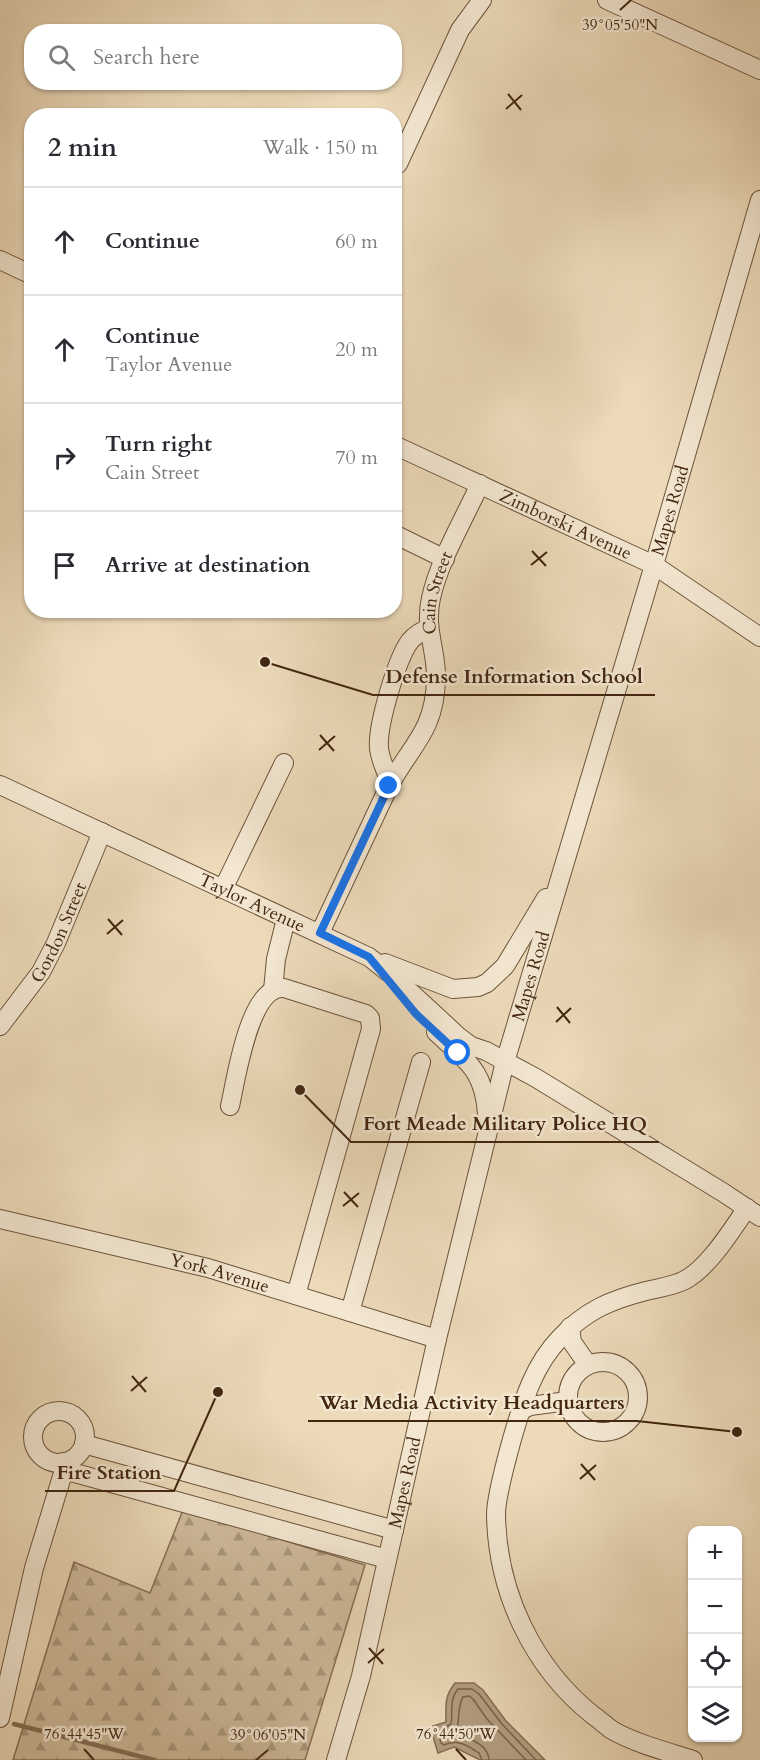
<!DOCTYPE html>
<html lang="en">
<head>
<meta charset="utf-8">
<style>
	:root { --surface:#fff; --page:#f7f7f7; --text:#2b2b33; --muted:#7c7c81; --line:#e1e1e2 }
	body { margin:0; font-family:Cardo,serif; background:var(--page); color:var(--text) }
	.controls { position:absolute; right:18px; bottom:18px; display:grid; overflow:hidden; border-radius:12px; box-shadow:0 2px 4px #0004 }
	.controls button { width:54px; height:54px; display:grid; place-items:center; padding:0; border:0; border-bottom:2px solid var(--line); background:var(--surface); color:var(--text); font:30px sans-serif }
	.stop { position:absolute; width:18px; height:18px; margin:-14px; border:4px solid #1a73e8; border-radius:50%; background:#fff }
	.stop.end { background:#1a73e8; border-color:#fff; box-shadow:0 2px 6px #0008 }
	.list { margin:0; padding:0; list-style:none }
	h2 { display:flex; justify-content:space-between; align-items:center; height:78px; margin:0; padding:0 24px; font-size:26px }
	h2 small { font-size:20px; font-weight:400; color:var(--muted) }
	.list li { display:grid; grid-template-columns:39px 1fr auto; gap:18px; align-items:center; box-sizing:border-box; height:108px; padding:0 24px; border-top:2px solid var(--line) }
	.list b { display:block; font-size:22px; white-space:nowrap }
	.list p { margin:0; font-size:20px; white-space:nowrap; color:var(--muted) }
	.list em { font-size:20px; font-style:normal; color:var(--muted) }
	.icon { flex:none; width:33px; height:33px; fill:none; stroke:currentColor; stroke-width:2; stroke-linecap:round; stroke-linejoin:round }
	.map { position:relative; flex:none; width:760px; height:1760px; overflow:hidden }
	.search { position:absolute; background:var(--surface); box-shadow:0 2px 4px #0004; left:24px; top:24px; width:378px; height:66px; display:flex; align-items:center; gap:15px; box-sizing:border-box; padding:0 21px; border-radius:24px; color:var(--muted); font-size:22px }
	.panel { position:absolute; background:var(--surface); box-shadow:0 2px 4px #0004; left:24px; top:108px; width:378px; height:510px; border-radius:24px }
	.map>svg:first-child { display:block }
	.forest { fill:url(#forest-firs); stroke:#887056; stroke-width:1.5 }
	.water { fill:#b29d80; stroke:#856d53; stroke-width:1.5 }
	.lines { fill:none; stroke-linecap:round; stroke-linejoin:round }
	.shore { stroke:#7a6248; stroke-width:1.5 }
	.stream { stroke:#856d53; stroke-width:4.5 }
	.minor-casing { stroke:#6c533a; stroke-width:20 }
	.minor { stroke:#f3e7d2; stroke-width:18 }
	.route { stroke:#1a73e8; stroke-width:8 }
	.ticks { fill:none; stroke:#422610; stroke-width:2 }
	.labels { text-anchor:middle; stroke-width:5; stroke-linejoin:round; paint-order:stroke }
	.street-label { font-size:18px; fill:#422610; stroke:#f3e7d2 }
	.ticks-label { font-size:15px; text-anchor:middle; fill:#422610; stroke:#f3e7d2; stroke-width:5; stroke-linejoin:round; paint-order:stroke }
	.leader { fill:none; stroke:#422610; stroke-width:2 }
	.callout-dot { fill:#422610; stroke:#f3e7d2; stroke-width:2 }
	.callout-label { font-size:20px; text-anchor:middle; font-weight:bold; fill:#422610; stroke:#f3e7d2; stroke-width:5; stroke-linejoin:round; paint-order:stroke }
</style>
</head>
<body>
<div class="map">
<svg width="760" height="1760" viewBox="0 0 760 1760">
	<defs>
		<pattern id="forest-firs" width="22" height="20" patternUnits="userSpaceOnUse" patternTransform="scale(1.5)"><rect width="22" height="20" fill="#cfbb9c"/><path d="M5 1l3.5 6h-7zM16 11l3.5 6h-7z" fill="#aa987e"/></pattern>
	</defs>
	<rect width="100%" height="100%" fill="#ecdab9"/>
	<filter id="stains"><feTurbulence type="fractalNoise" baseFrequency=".00333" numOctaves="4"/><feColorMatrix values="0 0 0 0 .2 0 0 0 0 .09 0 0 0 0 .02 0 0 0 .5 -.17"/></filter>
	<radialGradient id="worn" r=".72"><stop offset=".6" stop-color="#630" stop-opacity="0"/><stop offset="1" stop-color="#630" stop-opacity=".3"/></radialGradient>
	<!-- forest -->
	<path class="forest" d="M 183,1510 L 365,1565 L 305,1760 L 13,1760 L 74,1562 L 150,1593 Z"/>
	<!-- water -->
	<path class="water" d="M 455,1683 L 474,1683 L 483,1690 L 506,1721 L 545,1760 L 480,1760 L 454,1747 L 438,1753 L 430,1727 L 446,1722 C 446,1705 444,1697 455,1683 Z"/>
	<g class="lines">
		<!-- shore -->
		<path class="shore" d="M 482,1760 L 479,1753 C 466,1745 459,1739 444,1745 L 441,1743 L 438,1732 L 451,1724 C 453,1712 449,1699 458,1689 L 472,1689 L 479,1694 L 502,1724 L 536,1760
			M 489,1760 C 488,1743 469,1740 456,1732 C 460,1721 457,1707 463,1697 L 469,1696 L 473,1699 L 487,1719 L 526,1760"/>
		<!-- stream -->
		<path class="stream" d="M 14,1724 L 154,1760"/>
		<defs>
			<g id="minor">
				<path d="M 607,0 L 760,70"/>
				<path d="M 398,164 L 460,30 L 482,0"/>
				<path d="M 0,260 L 32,275"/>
				<path id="s1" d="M 394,445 L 654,565 L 760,637"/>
				<path d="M 394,534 L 445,559"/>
				<path d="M 390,784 C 387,772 380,760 379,748 C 377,726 397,658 410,641 C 416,634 421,632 429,628"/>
				<path id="s2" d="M 0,785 L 369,957 L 393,976 L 459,1037 L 471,1046 L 486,1051 L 536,1078 L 724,1193 L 760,1217"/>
				<path d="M 223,889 L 284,763"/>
				<path id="s3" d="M 320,933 L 389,786 C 411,745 435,731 436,679 C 437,651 424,629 431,598 C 439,561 464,519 480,484"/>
				<path d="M 385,963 L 453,989 L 478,987 L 487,983 L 505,966 L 546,898"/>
				<path d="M 273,990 L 276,959 L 286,919"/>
				<path id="s4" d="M 0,1026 L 41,972 L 56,943 L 102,832"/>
				<path d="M 436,1032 C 466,1061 484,1069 487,1114"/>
				<path d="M 230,1106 C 236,1080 249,985 284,988 L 366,1014 L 370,1018 L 371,1029 L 296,1295"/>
				<path id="s5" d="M 0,1219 L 208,1268 L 437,1339"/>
				<path d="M 350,1312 L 421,1062"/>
				<path d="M 570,1327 L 572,1342 L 588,1365"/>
				<circle cx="603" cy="1397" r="35"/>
				<circle cx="59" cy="1437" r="26"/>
				<path d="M 520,1411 L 530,1406 L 568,1401"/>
				<path d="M 84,1444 L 394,1530"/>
				<path d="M 64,1470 L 387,1559"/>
				<path d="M 0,1718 L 34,1568 L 64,1470 L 63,1462"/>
				<path id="s6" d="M 336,1760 L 361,1676 L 437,1339 L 505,1062 L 654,565 L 760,200"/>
				<path d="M 693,1760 C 668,1752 634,1743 612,1730 C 606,1726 600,1720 594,1716 C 533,1668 497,1592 496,1514 C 496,1496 507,1458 512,1439 C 523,1402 533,1366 560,1338 C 585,1311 610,1300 646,1291 C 658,1288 674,1286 685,1280 C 709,1267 731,1231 747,1208"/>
			</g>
		</defs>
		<!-- minor casing -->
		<use href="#minor" class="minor-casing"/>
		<!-- minor -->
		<use href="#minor" class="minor"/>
	</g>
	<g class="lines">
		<!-- route -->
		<path class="route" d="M 389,786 L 320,933 L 369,957 L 416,1014 L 458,1053"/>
	</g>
	<!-- ticks -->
	<path class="ticks" d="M 620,10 L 631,0M 508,94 L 521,110M 506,109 L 522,95M 532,551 L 546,566M 531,565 L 547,552M 320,735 L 334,751M 319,750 L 335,736M 108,919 L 122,935M 107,934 L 123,920M 557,1007 L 570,1023M 556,1022 L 571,1008M 344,1192 L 358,1207M 343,1206 L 359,1193M 132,1376 L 146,1392M 131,1391 L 147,1377M 581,1464 L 595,1480M 580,1479 L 596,1465M 369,1648 L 383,1664M 368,1663 L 384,1649M 84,1749 L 94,1760M 456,1749 L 466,1760M 256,1760 L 268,1750"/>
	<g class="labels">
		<!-- street labels -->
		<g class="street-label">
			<text dy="6" stroke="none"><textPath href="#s6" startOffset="1294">Mapes Road</textPath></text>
			<text dy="6" stroke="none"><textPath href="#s1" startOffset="189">Zimborski Avenue</textPath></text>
			<text dy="6" stroke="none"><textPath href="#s3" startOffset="369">Cain Street</textPath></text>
			<text dy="6" stroke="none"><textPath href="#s2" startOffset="278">Taylor Avenue</textPath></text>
			<text dy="6" stroke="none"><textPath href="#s4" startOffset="111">Gordon Street</textPath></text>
			<text dy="6" stroke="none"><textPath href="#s6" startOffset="808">Mapes Road</textPath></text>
			<text dy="6" stroke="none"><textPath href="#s5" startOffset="226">York Avenue</textPath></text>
			<text dy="6" stroke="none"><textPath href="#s6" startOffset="286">Mapes Road</textPath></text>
		</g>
	</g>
	<g class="ticks-label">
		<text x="620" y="30">39°05'50"N</text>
		<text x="84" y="1739">76°44'45"W</text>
		<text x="456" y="1739">76°44'50"W</text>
		<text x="268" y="1740">39°06'05"N</text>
	</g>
	<!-- callouts -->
	<path class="leader" d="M265 662L373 695H655M300 1090L351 1142H659M737 1432L637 1421H308M218 1392L174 1491H45"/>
	<g class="callout-dot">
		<circle cx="265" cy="662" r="6"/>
		<circle cx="300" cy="1090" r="6"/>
		<circle cx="737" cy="1432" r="6"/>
		<circle cx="218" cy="1392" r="6"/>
	</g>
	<g class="callout-label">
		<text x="514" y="683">Defense Information School</text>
		<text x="505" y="1130">Fort Meade Military Police HQ</text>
		<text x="472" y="1409">War Media Activity Headquarters</text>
		<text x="109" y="1479">Fire Station</text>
	</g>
	<rect width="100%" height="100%" filter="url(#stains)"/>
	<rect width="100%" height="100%" fill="url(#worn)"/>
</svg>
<div class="controls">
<button>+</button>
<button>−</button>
<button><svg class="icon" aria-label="locate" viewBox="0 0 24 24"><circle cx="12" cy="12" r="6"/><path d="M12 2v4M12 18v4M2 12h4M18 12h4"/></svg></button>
<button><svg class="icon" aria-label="layers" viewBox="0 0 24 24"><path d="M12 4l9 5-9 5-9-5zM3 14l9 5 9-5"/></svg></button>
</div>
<div class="stop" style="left:458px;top:1053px"></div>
<div class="stop end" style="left:389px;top:786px"></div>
<div class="search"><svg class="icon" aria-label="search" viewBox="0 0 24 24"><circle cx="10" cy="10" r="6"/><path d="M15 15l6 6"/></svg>Search here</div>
<section class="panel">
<h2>2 min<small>Walk · 150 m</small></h2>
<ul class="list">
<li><svg class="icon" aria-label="ahead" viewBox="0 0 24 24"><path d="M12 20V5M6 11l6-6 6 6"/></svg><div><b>Continue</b></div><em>60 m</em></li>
<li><svg class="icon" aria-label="ahead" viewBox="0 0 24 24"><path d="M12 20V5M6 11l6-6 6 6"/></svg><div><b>Continue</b><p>Taylor Avenue</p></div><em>20 m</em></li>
<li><svg class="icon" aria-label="right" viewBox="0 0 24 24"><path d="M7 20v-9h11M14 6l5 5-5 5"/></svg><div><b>Turn right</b><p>Cain Street</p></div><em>70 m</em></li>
<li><svg class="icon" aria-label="arrive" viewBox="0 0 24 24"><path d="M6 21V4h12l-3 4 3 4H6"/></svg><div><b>Arrive at destination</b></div></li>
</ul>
</section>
</div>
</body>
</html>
